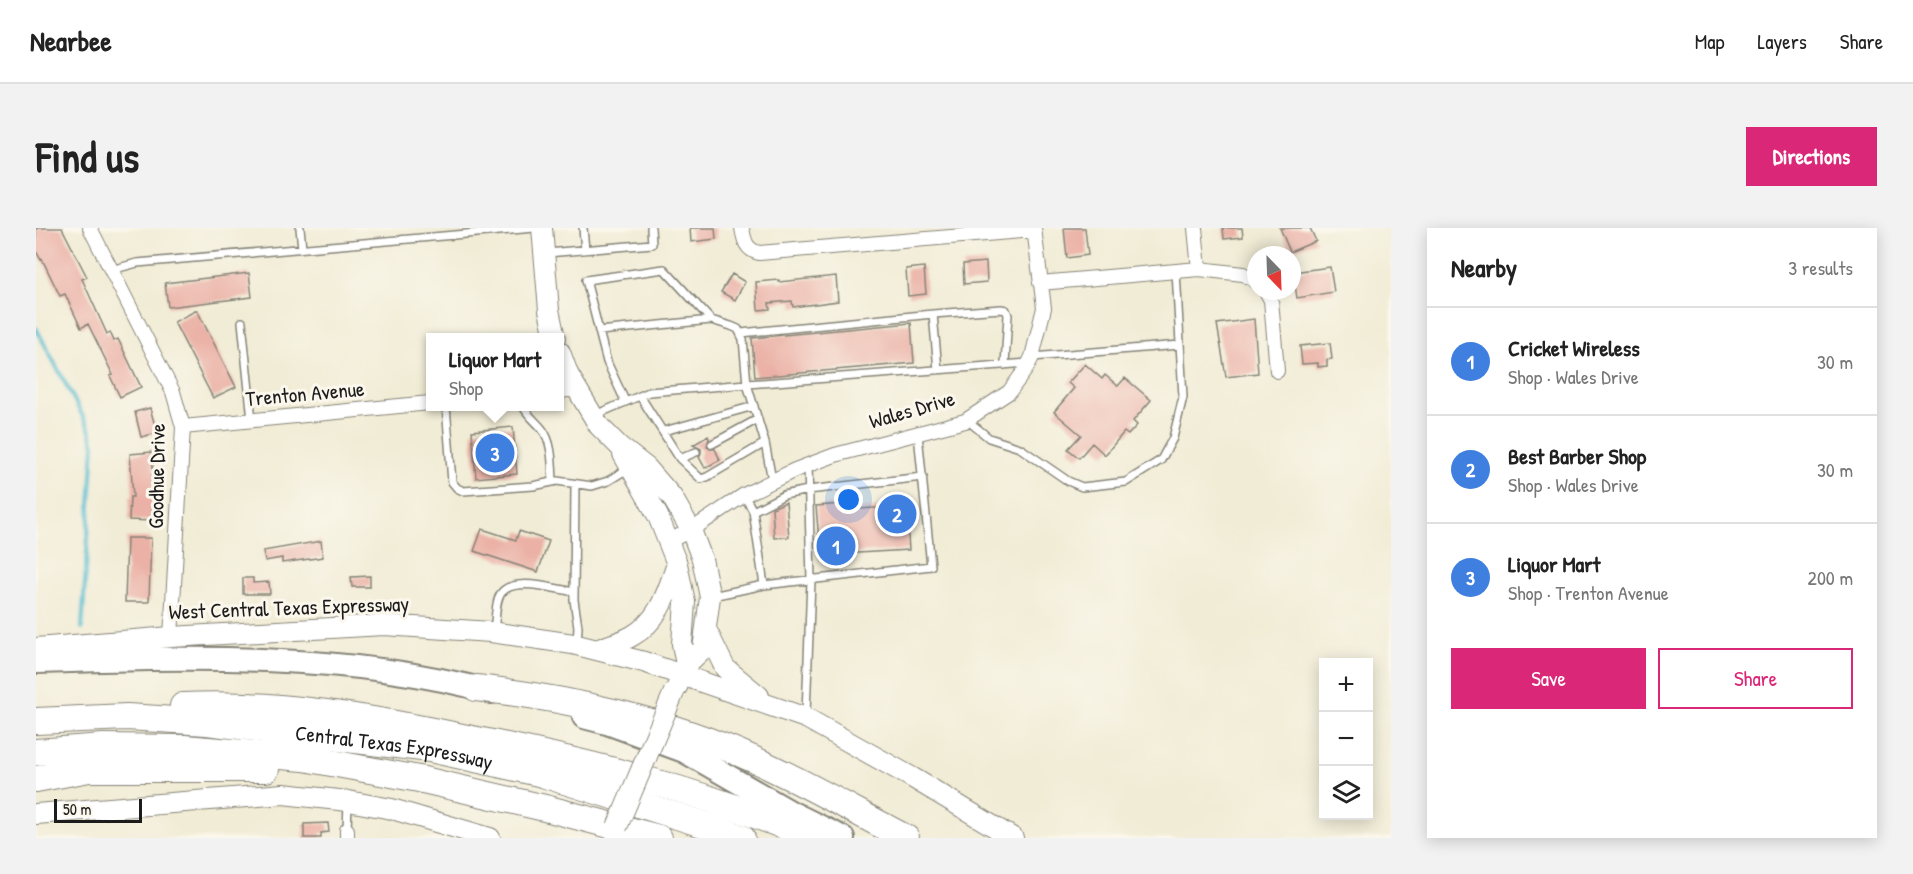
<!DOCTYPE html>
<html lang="en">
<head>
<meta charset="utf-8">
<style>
	:root { --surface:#fff; --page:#f2f2f2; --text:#222; --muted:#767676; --line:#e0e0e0; --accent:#db2777 }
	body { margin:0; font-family:"Patrick Hand",sans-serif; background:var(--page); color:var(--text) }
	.controls { position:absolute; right:18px; bottom:18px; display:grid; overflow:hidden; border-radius:0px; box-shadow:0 3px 15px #0003 }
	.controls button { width:54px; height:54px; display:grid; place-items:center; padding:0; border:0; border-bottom:2px solid var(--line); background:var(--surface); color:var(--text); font:30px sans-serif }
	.compass { position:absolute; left:1211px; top:18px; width:54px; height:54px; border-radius:50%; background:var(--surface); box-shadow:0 3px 15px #0003; rotate:157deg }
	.scale { position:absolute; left:18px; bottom:15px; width:88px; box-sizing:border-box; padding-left:6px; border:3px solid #1c1c1c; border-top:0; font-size:16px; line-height:21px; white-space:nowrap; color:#1c1c1c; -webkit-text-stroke:4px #fbf7ec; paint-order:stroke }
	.you { position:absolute; left:813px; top:272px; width:21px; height:21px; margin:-15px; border:4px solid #fff; border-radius:50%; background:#1a73e8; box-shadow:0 0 0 9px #1a73e833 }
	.badge { display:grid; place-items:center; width:39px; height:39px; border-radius:50%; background:var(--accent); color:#fff; font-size:20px; font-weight:700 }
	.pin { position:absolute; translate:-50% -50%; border:3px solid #fff; box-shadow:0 2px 6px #0006 }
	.popup { position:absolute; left:390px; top:105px; width:138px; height:78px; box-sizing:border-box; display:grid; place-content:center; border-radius:0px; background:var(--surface); filter:drop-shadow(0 2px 4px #0005); font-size:20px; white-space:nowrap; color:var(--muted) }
	.popup b { font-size:22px; color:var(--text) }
	.popup::after { content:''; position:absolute; left:50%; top:100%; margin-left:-12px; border:12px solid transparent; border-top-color:var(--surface) }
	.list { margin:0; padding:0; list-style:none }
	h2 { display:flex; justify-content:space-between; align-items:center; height:78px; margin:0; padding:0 24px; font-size:26px }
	h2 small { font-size:20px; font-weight:400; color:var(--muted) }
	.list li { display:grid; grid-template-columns:39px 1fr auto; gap:18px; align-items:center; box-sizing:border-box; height:108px; padding:0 24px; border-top:2px solid var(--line) }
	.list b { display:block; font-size:22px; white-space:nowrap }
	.list p { margin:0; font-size:20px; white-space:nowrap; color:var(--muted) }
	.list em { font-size:20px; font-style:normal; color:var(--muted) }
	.actions { display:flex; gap:12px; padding:18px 24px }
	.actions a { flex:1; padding:14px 0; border:2px solid var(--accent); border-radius:0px; text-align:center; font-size:21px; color:var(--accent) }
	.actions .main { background:var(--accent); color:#fff }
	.icon { flex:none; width:33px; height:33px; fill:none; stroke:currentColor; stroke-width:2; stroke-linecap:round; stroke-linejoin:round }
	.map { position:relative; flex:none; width:1355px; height:610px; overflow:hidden; border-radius:0px }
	header { display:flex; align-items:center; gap:36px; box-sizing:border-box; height:84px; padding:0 30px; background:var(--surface); border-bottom:2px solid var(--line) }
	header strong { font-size:28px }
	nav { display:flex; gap:33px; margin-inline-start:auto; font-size:21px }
	.intro { display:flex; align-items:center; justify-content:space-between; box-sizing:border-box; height:144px; padding:0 36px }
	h1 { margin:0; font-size:42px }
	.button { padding:15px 27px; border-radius:0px; background:var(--accent); color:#fff; font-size:21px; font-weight:700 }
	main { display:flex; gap:36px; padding:0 36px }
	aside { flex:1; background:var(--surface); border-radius:0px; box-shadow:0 3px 15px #0003 }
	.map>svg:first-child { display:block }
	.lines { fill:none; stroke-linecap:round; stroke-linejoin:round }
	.stream { stroke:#53bcd0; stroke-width:4 }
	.building { fill:#ebb1a6 }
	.lane-casing { stroke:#868478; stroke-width:10 }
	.street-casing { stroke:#868478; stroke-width:16 }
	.secondary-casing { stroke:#868478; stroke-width:22 }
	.primary-casing { stroke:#868478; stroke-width:26 }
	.highway-casing { stroke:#868478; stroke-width:28 }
	.lane { stroke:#fff; stroke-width:7 }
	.street { stroke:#fff; stroke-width:14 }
	.secondary { stroke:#fff; stroke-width:20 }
	.primary { stroke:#fff; stroke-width:22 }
	.highway { stroke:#fff; stroke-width:26 }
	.secondary-bridge-casing { stroke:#868478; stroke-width:22; stroke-linecap:butt }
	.secondary-bridge { stroke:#fff; stroke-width:20 }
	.labels { text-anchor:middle; stroke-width:6; stroke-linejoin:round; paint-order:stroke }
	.street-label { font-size:21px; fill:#1c1c1c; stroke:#fbf7ec }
</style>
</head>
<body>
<header>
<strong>Nearbee</strong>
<nav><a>Map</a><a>Layers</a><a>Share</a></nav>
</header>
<div class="intro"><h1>Find us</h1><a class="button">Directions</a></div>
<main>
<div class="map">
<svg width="1355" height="610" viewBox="0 0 1355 610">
	<rect width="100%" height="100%" fill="#fbf7ec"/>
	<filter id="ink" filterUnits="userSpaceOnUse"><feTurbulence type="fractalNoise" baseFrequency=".0167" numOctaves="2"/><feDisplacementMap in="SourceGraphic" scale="12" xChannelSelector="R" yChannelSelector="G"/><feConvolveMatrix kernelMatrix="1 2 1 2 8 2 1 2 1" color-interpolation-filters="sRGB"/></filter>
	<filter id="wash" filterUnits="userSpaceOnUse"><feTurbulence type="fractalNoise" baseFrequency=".008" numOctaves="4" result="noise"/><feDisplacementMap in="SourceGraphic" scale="24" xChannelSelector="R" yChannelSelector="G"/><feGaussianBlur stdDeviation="1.35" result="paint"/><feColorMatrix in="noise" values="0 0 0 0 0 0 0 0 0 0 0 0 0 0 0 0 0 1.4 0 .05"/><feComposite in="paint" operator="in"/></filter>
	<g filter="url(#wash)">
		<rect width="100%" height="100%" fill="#f1ecd5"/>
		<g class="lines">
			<!-- stream -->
			<path class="stream" d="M 0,100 L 53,200 L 58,217 L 46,400"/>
		</g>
		<g id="blocks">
			<!-- building -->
			<path class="building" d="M 0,0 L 26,0 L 51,49 L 46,51 L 71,106 L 74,104 L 78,113 L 82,111 L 105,159 L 84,169 L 74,148 L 77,147 L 52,96 L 45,100 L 29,66 L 24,68 L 6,31 L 5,32 L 0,23 Z
				M 654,0 L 679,0 L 680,11 L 655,14 Z
				M 1028,0 L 1049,0 L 1052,27 L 1031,30 Z
				M 1187,0 L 1206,0 L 1207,9 L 1188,11 Z
				M 1244,0 L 1274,0 L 1280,13 L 1254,24 Z
				M 950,34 L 951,54 L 928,56 L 927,36 Z
				M 888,39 L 890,66 L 872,68 L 870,41 Z
				M 1294,39 L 1298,64 L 1261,70 L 1257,44 Z
				M 213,45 L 216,69 L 132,79 L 129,55 Z
				M 696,46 L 709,54 L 699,72 L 685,64 Z
				M 800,48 L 802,73 L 757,79 L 756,73 L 733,75 L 734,81 L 722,82 L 720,54 L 743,52 L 743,54 Z
				M 161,82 L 200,159 L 177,170 L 138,94 Z
				M 1218,91 L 1222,145 L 1190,149 L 1181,96 Z
				M 875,95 L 878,135 L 719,149 L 716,110 Z
				M 1294,115 L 1296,131 L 1291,132 L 1291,138 L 1282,139 L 1282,135 L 1266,136 L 1264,118 Z
				M 1049,136 L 1066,151 L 1069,147 L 1082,158 L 1089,150 L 1115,172 L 1097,193 L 1101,197 L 1092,207 L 1088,204 L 1069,227 L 1056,215 L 1043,230 L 1032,221 L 1045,207 L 1018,184 L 1038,160 L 1032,155 Z
				M 114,180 L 121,205 L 105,209 L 99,184 Z
				M 477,199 L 481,246 L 440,250 L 436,203 Z
				M 672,208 L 673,211 L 671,218 L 674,221 L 679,221 L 684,232 L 669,240 L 663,229 L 665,225 L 665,221 L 657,217 Z
				M 116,224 L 117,242 L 120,242 L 121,253 L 118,253 L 116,293 L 93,292 L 94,269 L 97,269 L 94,226 Z
				M 750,274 L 753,309 L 738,310 L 736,280 Z
				M 806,276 L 807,282 L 870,278 L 873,322 L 787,327 L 786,313 L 783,313 L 780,278 Z
				M 446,301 L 480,312 L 483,303 L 513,313 L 502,344 L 438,323 Z
				M 91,310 L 115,310 L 113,374 L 89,374 Z
				M 285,313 L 287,329 L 246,335 L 246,330 L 229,333 L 227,323 Z
				M 334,348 L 334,359 L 316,359 L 315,349 Z
				M 207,350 L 217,350 L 217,355 L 233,354 L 234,366 L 207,366 Z
				M 292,595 L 293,604 L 285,605 L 285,610 L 268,610 L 268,596 Z"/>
		</g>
	</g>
	<g filter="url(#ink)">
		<use href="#blocks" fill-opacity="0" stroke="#868478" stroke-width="1.5"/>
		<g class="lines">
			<defs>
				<path id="lane" d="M 264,0 L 266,20
					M 547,0 L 549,22
					M 511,25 L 616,16 L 615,0
					M 75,42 L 101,35 L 498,0
					M 897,86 L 965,81 L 970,82 L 972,87 L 969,137
					M 206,94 L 216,192
					M 563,103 L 550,52 L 628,41 L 675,92
					M 705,105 L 897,86 L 902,142
					M 996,129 L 1144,117
					M 604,168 L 644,231 L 665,251 L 671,249 L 729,215
					M 589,173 L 571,134 L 563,103 L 675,92 L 695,98 L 702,101 L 707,111 L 711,156 L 993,135
					M 410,178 L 416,254 L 421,260 L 427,263 L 497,258 L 521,253 L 556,258 L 572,253 L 593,240
					M 487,178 C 492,188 500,193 506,201 C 517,214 516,238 517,254
					M 559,187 L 613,164 L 711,156 L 729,215 L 736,252
					M 931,192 L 953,210 L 984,220 L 1032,253 L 1046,259 L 1090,254 L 1125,232 L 1137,210 L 1147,169 L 1140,43
					M 628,203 L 718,178
					M 676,216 L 722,191
					M 644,231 L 660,224
					M 539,256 L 538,372 L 542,399 L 541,415
					M 708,267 L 717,283 L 748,267 L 772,262 L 887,249
					M 717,283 L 728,357
					M 676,368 L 728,357 L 895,338 L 882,206
					M 458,402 C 460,392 459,378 463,369 C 472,346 519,361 538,364
					M 770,486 L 775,352 L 772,237
					M 311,602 L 312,575"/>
				<path id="street" d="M 54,0 L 137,164 L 147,199 L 135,409
					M 706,0 C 708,12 710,22 723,25 L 998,2
					M 1159,0 L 1163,41
					M 1004,55 L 1163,41 L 1207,46 L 1220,53
					M 1230,63 L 1235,72 L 1241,143
					M 524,163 L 541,161
					M 147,199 L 394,175
					M 633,313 L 655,302 L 708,267 L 759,242 L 799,227 L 929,193 L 973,164 L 990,141 L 996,129 L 1008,80 L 998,0
					M 311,602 L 311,610"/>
				<path id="secondary" d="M 506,0 L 513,82 L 519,110
					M 524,124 L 532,146 L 563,198 L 584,219 L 611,240 L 636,269 L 655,302 L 666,331 L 674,369 L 667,421 L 650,437 L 641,459
					M 587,226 L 622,288 L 641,336 L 649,374 L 646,416 L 650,437
					M 670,401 L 689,440 L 723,468
					M 0,420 L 135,409 L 348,397 L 455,404 L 537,416 L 608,434 L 770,490 L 877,550 L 977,610
					M 561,422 C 572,417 586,414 596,408 C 624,392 631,364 641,336
					M 0,586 L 247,566 L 312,573 L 356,581 L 454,610"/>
				<path id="primary" d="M 0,434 C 149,429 312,424 456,464
					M 548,489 L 571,495 L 648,523 L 758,586 L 807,610"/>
				<g id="highway">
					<path d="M 440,460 C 532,470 634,493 719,532 C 770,555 820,584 870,610"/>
					<path d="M 147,478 C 242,473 339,491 431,510 C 548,533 667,562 776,610"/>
					<path id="s1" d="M 0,493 L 91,489 L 171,494 L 394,521 L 503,545 L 686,602 L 706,610"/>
					<path d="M 0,524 L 67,519 L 148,520 L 268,530 L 383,551 L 513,581 L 623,610"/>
					<path d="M 0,551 L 53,541 L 230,541"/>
				</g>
			</defs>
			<!-- lane casing -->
			<use href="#lane" class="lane-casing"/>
			<!-- street casing -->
			<use href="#street" class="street-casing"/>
			<!-- secondary casing -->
			<use href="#secondary" class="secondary-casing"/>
			<!-- primary casing -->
			<use href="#primary" class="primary-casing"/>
			<!-- highway casing -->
			<use href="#highway" class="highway-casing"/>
			<!-- lane -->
			<use href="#lane" class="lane"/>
			<!-- street -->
			<use href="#street" class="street"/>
			<!-- secondary -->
			<use href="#secondary" class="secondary"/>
			<!-- primary -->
			<use href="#primary" class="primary"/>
			<!-- highway -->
			<use href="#highway" class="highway"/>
			<defs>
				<path id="secondary-bridge" d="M 581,599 L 638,464"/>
			</defs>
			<!-- secondary-bridge casing -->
			<use href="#secondary-bridge" class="secondary-bridge-casing"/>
			<!-- secondary-bridge -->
			<use href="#secondary-bridge" class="secondary-bridge"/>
		</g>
	</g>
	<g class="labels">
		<!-- street labels -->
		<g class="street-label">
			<text transform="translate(269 166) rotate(-5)" y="7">Trenton Avenue</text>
			<text transform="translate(876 182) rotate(-16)" y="7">Wales Drive</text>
			<text transform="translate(121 248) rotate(-89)" y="7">Goodhue Drive</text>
			<text transform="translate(253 380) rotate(-2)" y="7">West Central Texas Expressway</text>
			<text dy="7" stroke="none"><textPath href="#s1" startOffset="360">Central Texas Expressway</textPath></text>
		</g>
	</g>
</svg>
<div class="controls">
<button>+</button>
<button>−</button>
<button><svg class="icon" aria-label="layers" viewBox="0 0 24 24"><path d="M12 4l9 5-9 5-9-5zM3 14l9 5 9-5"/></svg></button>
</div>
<svg class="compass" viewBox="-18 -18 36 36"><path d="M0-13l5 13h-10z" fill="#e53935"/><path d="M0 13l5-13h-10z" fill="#767676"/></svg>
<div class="scale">50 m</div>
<div class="you"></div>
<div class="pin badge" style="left:800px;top:318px;background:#3f7fe0">1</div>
<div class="pin badge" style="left:861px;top:286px;background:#3f7fe0">2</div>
<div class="pin badge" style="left:459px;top:225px;background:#3f7fe0">3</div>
<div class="popup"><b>Liquor Mart</b>Shop</div>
</div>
<aside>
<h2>Nearby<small>3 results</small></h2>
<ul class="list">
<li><span class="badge" style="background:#3f7fe0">1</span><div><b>Cricket Wireless</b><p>Shop · Wales Drive</p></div><em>30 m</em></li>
<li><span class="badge" style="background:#3f7fe0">2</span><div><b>Best Barber Shop</b><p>Shop · Wales Drive</p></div><em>30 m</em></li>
<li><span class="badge" style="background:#3f7fe0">3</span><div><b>Liquor Mart</b><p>Shop · Trenton Avenue</p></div><em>200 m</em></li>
</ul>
<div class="actions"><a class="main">Save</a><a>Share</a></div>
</aside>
</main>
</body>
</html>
